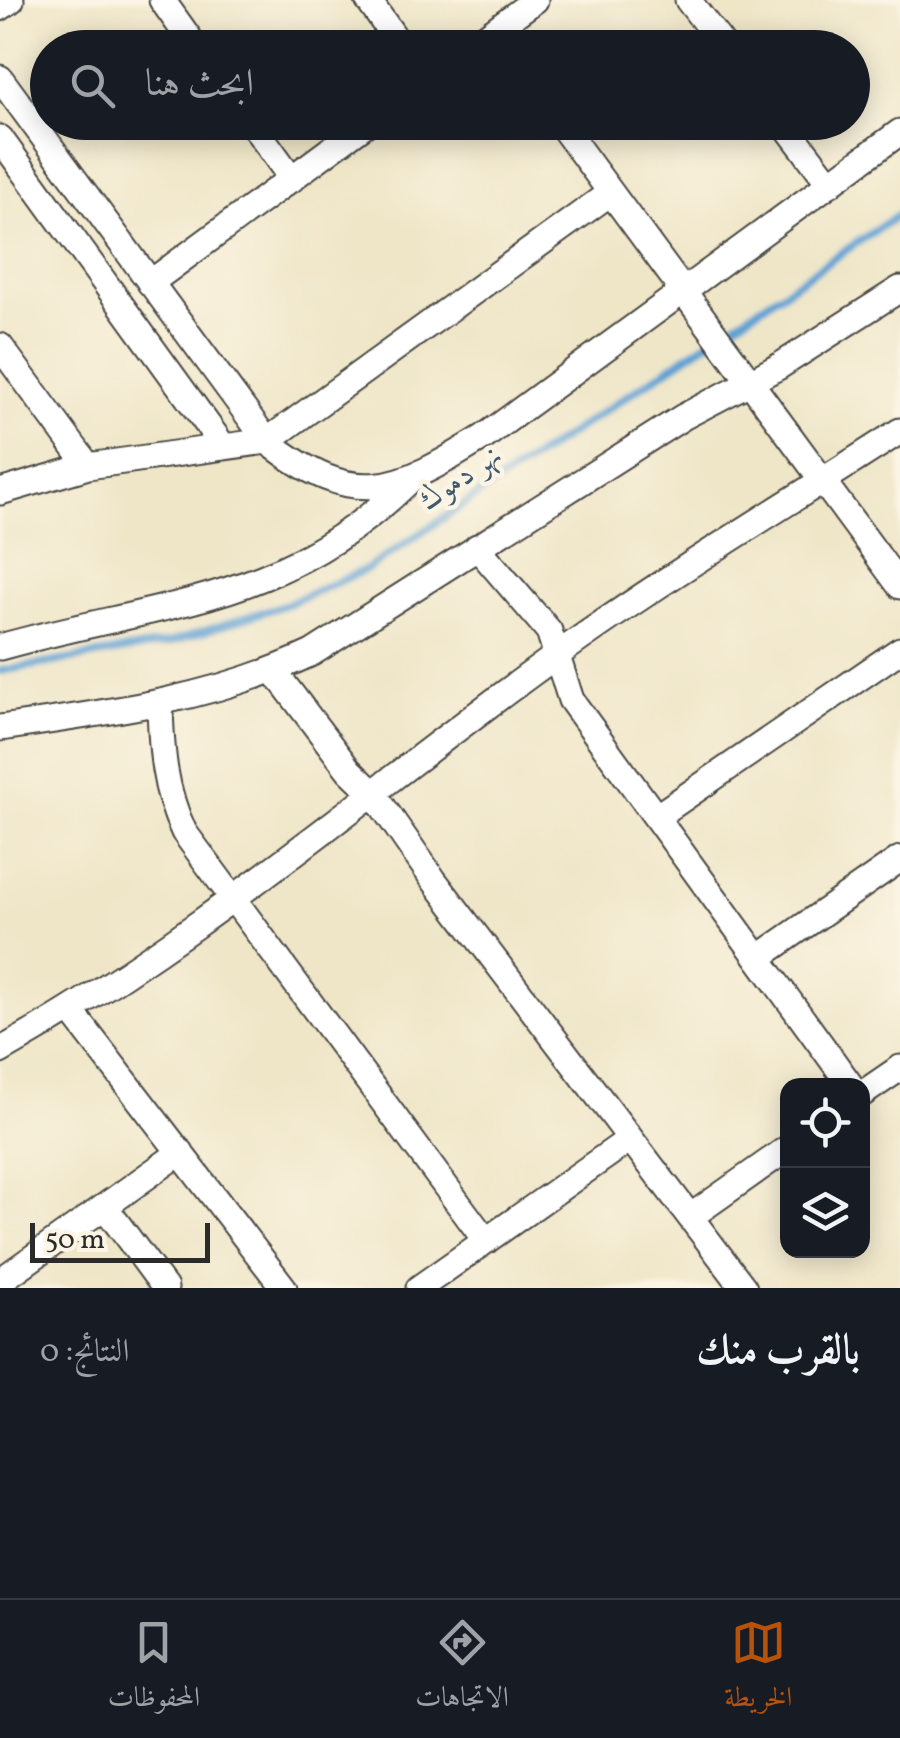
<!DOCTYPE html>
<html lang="ar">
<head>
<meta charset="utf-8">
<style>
	:root { --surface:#171b24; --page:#242831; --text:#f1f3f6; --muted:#9ea1a6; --line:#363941; --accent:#b45309 }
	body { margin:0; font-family:Vollkorn,Amiri,serif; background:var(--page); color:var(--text); direction:rtl }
	.controls { position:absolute; right:30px; bottom:30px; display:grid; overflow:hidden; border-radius:20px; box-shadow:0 5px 25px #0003 }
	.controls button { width:90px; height:90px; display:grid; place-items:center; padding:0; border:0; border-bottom:2px solid var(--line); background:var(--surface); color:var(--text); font:50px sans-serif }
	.scale { position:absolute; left:30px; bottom:25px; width:180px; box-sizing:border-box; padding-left:10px; border:5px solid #2b2b2b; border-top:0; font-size:28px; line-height:35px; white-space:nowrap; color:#2b2b2b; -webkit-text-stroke:8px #fcf5e5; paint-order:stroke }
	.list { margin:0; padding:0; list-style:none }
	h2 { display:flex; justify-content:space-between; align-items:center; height:130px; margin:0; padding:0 40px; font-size:42px }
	h2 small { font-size:32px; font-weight:400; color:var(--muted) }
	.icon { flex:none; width:55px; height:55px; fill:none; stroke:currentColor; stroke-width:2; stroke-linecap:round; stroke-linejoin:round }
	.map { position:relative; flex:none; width:900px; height:1288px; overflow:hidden; direction:ltr }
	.search { position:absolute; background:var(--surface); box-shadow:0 5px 25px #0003; left:30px; right:30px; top:30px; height:110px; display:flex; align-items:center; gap:25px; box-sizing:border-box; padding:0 35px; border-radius:55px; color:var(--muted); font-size:38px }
	.sheet { height:310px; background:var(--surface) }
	nav { display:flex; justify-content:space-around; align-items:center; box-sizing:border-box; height:140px; border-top:2px solid var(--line); background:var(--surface); font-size:28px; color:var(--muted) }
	nav a { display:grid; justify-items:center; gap:5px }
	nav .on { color:var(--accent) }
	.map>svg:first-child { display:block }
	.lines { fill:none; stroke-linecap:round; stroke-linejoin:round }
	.stream { stroke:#5fa1d3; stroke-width:8 }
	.minor-casing { stroke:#484743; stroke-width:29 }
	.minor { stroke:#fff; stroke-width:25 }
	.labels { text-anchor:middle; stroke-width:9; stroke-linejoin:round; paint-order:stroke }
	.water-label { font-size:32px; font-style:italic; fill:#405a6e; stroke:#fcf5e5 }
</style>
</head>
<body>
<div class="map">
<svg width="900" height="1288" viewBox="0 0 900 1288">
	<rect width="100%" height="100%" fill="#fcf5e5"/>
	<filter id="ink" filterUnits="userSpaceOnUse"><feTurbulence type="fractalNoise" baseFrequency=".01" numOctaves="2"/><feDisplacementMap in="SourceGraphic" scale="20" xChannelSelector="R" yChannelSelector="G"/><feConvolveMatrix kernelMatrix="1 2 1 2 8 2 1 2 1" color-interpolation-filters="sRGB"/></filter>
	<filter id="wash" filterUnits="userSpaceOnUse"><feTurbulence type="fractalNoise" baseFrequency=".0048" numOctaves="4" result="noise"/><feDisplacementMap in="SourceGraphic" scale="40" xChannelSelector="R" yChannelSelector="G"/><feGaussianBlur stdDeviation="2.25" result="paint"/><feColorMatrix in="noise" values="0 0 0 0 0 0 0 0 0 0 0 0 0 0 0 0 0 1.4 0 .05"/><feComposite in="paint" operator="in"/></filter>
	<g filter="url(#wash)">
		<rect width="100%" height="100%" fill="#efe6c8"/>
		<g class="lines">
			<!-- stream -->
			<path class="stream" d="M 0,671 L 169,643 L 287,604 L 367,569 L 900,214"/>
		</g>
	</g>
	<g filter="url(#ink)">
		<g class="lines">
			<defs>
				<path id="minor" d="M 162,0 L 196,48
					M 368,0 L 402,48
					M 688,0 L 725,48
					M 0,8 L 11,0
					M 470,48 L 535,0
					M 0,78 L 267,441 C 355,510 396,492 484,437 L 900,132
					M 251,122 L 292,179
					M 559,122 L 900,586
					M 783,122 L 830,184
					M 0,138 L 223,446
					M 150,283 L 368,122
					M 0,346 L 88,466
					M 0,492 L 88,466 L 267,441 L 610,193
					M 477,547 L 549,631 L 571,700 L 851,1086
					M 0,647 C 160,602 282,605 409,481
					M 274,671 L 349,770 L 374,794 L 433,879 L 744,1288
					M 160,703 C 161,750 164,790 184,832 L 486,1241
					M 0,728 C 106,713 214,699 312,653 L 683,417 L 778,367 L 900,289
					M 656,817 L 900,650
					M 758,958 L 900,859
					M 71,1011 L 284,1288
					M 0,1051 C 200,939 371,788 557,655 C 667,576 786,505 900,431
					M 862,1094 L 900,1068
					M 105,1207 L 165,1288
					M 690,1217 L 788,1148
					M 0,1281 L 181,1152
					M 419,1288 L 630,1139"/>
			</defs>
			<!-- minor casing -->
			<use href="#minor" class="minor-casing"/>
			<!-- minor -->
			<use href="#minor" class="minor"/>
		</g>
	</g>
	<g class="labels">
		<!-- water labels -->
		<g class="water-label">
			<text transform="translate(460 476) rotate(-34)" y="11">نهر دموك</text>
		</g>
	</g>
</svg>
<div class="controls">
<button><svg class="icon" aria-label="locate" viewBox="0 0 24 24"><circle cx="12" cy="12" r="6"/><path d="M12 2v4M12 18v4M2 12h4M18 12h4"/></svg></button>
<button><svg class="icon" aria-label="layers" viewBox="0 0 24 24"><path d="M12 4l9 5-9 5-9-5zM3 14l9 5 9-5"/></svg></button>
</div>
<div class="scale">50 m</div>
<div class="search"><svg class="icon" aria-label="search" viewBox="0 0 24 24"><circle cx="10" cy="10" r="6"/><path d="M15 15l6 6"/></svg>ابحث هنا</div>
</div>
<section class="sheet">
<h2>بالقرب منك<small>النتائج: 0</small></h2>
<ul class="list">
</ul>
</section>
<nav>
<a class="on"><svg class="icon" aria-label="map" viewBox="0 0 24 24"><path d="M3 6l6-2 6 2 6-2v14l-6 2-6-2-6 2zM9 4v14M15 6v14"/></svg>الخريطة</a>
<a><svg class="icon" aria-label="directions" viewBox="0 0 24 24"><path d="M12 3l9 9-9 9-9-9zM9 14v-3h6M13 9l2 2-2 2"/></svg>الاتجاهات</a>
<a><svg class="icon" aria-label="saved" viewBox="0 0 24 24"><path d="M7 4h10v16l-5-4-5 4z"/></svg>المحفوظات</a>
</nav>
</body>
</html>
